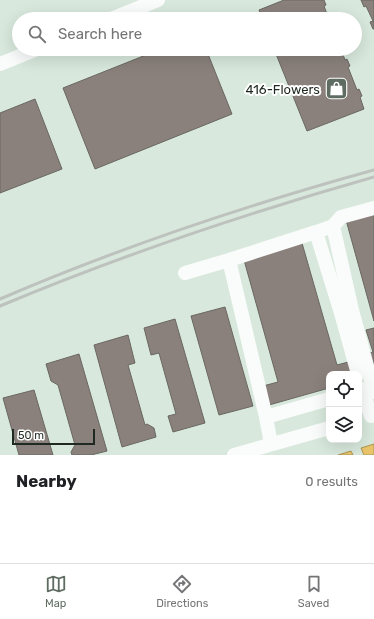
<!DOCTYPE html>
<html lang="en">
<head>
<meta charset="utf-8">
<style>
	:root { --surface:#fff; --page:#f6f6f6; --text:#202124; --muted:#757577; --line:#e0e0e0; --accent:#5f6c62 }
	body { margin:0; font-family:Rubik,sans-serif; background:var(--page); color:var(--text) }
	.controls { position:absolute; right:12px; bottom:12px; display:grid; overflow:hidden; border-radius:8px; box-shadow:0 4px 16px #0002 }
	.controls button { width:36px; height:36px; display:grid; place-items:center; padding:0; border:0; border-bottom:1px solid var(--line); background:var(--surface); color:var(--text); font:20px sans-serif }
	.scale { position:absolute; left:12px; bottom:10px; width:83px; box-sizing:border-box; padding-left:4px; border:2px solid #1e2921; border-top:0; font-size:11px; line-height:14px; white-space:nowrap; color:#1e2921; -webkit-text-stroke:3px #fff; paint-order:stroke }
	.list { margin:0; padding:0; list-style:none }
	h2 { display:flex; justify-content:space-between; align-items:center; height:52px; margin:0; padding:0 16px; font-size:17px }
	h2 small { font-size:13px; font-weight:400; color:var(--muted) }
	.icon { flex:none; width:22px; height:22px; fill:none; stroke:currentColor; stroke-width:2; stroke-linecap:round; stroke-linejoin:round }
	.map { position:relative; flex:none; width:374px; height:455px; overflow:hidden }
	.search { position:absolute; background:var(--surface); box-shadow:0 4px 16px #0002; left:12px; right:12px; top:12px; height:44px; display:flex; align-items:center; gap:10px; box-sizing:border-box; padding:0 14px; border-radius:22px; color:var(--muted); font-size:15px }
	.sheet { height:108px; background:var(--surface) }
	nav { display:flex; justify-content:space-around; align-items:center; box-sizing:border-box; height:56px; border-top:1px solid var(--line); background:var(--surface); font-size:11px; color:var(--muted) }
	nav a { display:grid; justify-items:center; gap:2px }
	nav .on { color:var(--accent) }
	.map>svg:first-child { display:block }
	.homes { fill:#e9c46a; stroke:#ac9654 }
	.industry { fill:#8a817c; stroke:#6a6761 }
	.lines { fill:none; stroke-linecap:round; stroke-linejoin:round }
	.minor { stroke:#f9fcfa; stroke-width:14 }
	.rail { stroke:#bdc2be; stroke-width:3 }
	.labels { text-anchor:middle; stroke-width:4; stroke-linejoin:round; paint-order:stroke }
	.poi-label { font-size:13px; fill:#1e2921; stroke:#fff; text-anchor:end }
</style>
</head>
<body>
<div class="map">
<svg width="374" height="455" viewBox="0 0 374 455">
	<rect width="100%" height="100%" fill="#d8e8dc"/>
	<!-- homes -->
	<path class="homes" d="M 374,444 L 374,455 L 364,455 L 361,448 Z
		M 351,451 L 353,455 L 338,455 Z"/>
	<!-- industry -->
	<path class="industry" d="M 284,0 L 324,0 L 326,5 L 324,6 L 329,19 L 262,19 L 259,10 Z
		M 361,0 L 374,0 L 374,29 L 373,29 L 370,22 L 373,21 L 366,6 L 364,7 Z
		M 161,49 L 206,49 L 232,114 L 95,169 L 63,88 Z
		M 274,49 L 341,49 L 345,60 L 347,59 L 350,66 L 348,67 L 357,90 L 359,89 L 362,96 L 360,97 L 364,109 L 307,131 Z
		M 35,99 L 62,169 L 0,193 L 0,113 Z
		M 374,212 L 374,321 L 346,220 Z
		M 302,243 L 337,365 L 352,361 L 355,374 L 329,374 L 329,388 L 269,405 L 263,386 L 278,382 L 244,260 Z
		M 225,307 L 253,406 L 219,415 L 191,316 Z
		M 175,319 L 205,423 L 173,432 L 168,416 L 176,414 L 159,353 L 151,355 L 144,328 Z
		M 374,328 L 374,376 L 365,354 L 373,352 L 366,330 Z
		M 128,335 L 135,363 L 128,365 L 145,425 L 147,424 L 154,428 L 156,437 L 122,447 L 94,345 Z
		M 79,354 L 107,451 L 91,455 L 72,455 L 71,452 L 75,445 L 58,385 L 51,381 L 46,364 Z
		M 34,390 L 53,455 L 19,455 L 3,398 Z"/>
	<g class="lines">
		<!-- minor -->
		<path class="minor" d="M 111,19 L 158,0
			M 0,64 L 37,49
			M 333,226 L 341,217 L 374,208
			M 185,273 L 229,260
			M 352,310 L 341,313 L 316,232 L 333,226 L 352,310 L 374,392
			M 341,313 L 358,374
			M 359,390 L 362,389 L 371,416
			M 266,417 L 229,260 L 316,232
			M 271,444 L 266,417 L 329,399
			M 234,455 L 329,428"/>
		<!-- rail -->
		<path class="rail" d="M 0,299 C 121,247 247,205 374,170
			M 0,306 C 122,255 247,213 374,177"/>
	</g>
	<!-- icons -->
	<defs>
		<symbol id="shop-square" viewBox="-11 -11 22 22"><rect x="-9" y="-9" width="18" height="18" rx="4" fill="#5f6c62" stroke="#fff"/><path d="M-5-2.5h2.3a2.7 3.5 0 0 1 5.4 0H5L5.5 6h-11ZM-1.5-2.5h3a1.5 2.3 0 0 0-3 0Z" fill="#fff"/></symbol>
	</defs>
	<g fill-rule="evenodd">
		<use href="#shop-square" x="324" y="76" width="25" height="25"/>
	</g>
	<g class="labels">
		<!-- poi labels -->
		<g class="poi-label">
			<text x="320" y="94">416-Flowers</text>
		</g>
	</g>
</svg>
<div class="controls">
<button><svg class="icon" aria-label="locate" viewBox="0 0 24 24"><circle cx="12" cy="12" r="6"/><path d="M12 2v4M12 18v4M2 12h4M18 12h4"/></svg></button>
<button><svg class="icon" aria-label="layers" viewBox="0 0 24 24"><path d="M12 4l9 5-9 5-9-5zM3 14l9 5 9-5"/></svg></button>
</div>
<div class="scale">50 m</div>
<div class="search"><svg class="icon" aria-label="search" viewBox="0 0 24 24"><circle cx="10" cy="10" r="6"/><path d="M15 15l6 6"/></svg>Search here</div>
</div>
<section class="sheet">
<h2>Nearby<small>0 results</small></h2>
<ul class="list">
</ul>
</section>
<nav>
<a class="on"><svg class="icon" aria-label="map" viewBox="0 0 24 24"><path d="M3 6l6-2 6 2 6-2v14l-6 2-6-2-6 2zM9 4v14M15 6v14"/></svg>Map</a>
<a><svg class="icon" aria-label="directions" viewBox="0 0 24 24"><path d="M12 3l9 9-9 9-9-9zM9 14v-3h6M13 9l2 2-2 2"/></svg>Directions</a>
<a><svg class="icon" aria-label="saved" viewBox="0 0 24 24"><path d="M7 4h10v16l-5-4-5 4z"/></svg>Saved</a>
</nav>
</body>
</html>
